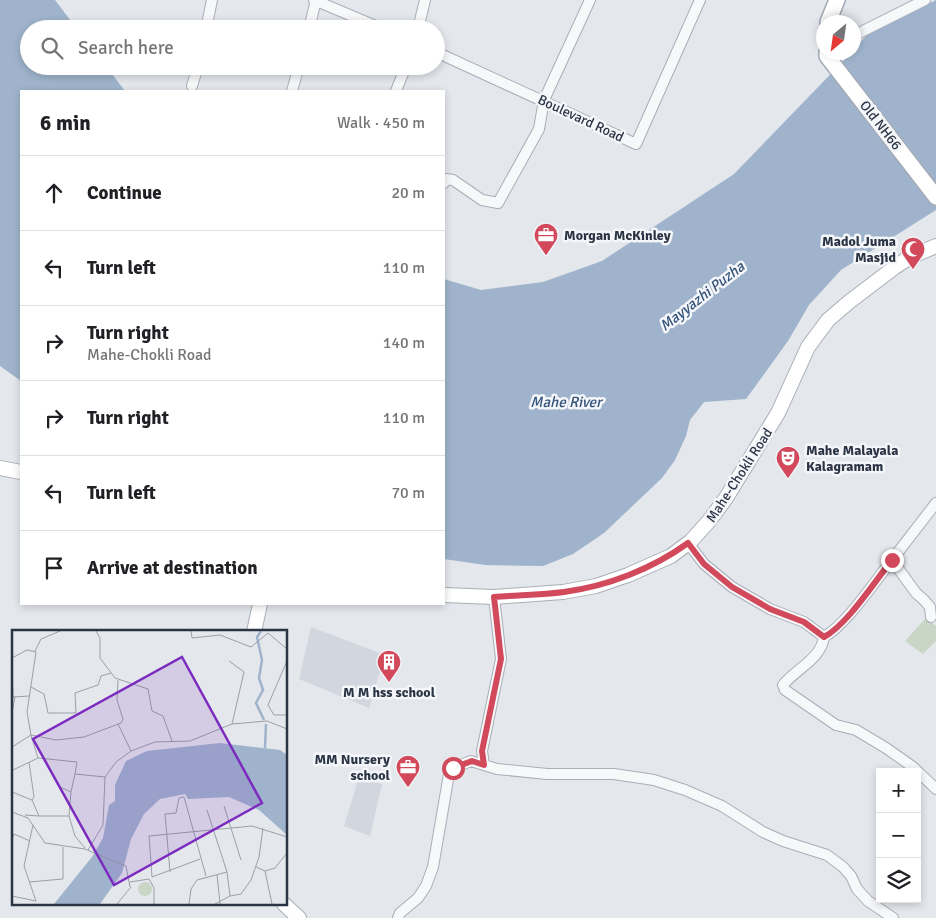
<!DOCTYPE html>
<html lang="en">
<head>
<meta charset="utf-8">
<style>
	:root { --surface:#fff; --page:#f2f2f2; --text:#202124; --muted:#757577; --line:#e0e0e0 }
	body { margin:0; font-family:Signika,sans-serif; background:var(--page); color:var(--text) }
	.controls { position:absolute; right:15px; bottom:15px; display:grid; overflow:hidden; border-radius:0px; box-shadow:0 2px 8px #0003 }
	.controls button { width:45px; height:45px; display:grid; place-items:center; padding:0; border:0; border-bottom:1px solid var(--line); background:var(--surface); color:var(--text); font:25px sans-serif }
	.compass { position:absolute; left:816px; top:15px; width:45px; height:45px; border-radius:50%; background:var(--surface); box-shadow:0 2px 8px #0003; rotate:209deg }
	.stop { position:absolute; width:15px; height:15px; margin:-11px; border:4px solid #d1495b; border-radius:50%; background:#fff }
	.stop.end { background:#d1495b; border-color:#fff; box-shadow:0 1px 5px #0008 }
	.list { margin:0; padding:0; list-style:none }
	h2 { display:flex; justify-content:space-between; align-items:center; height:65px; margin:0; padding:0 20px; font-size:21px }
	h2 small { font-size:16px; font-weight:400; color:var(--muted) }
	.list li { display:grid; grid-template-columns:32px 1fr auto; gap:15px; align-items:center; box-sizing:border-box; height:75px; padding:0 20px; border-top:1px solid var(--line) }
	.list b { display:block; font-size:19px; white-space:nowrap }
	.list p { margin:0; font-size:16px; white-space:nowrap; color:var(--muted) }
	.list em { font-size:16px; font-style:normal; color:var(--muted) }
	.icon { flex:none; width:28px; height:28px; fill:none; stroke:currentColor; stroke-width:2; stroke-linecap:round; stroke-linejoin:round }
	.map { position:relative; flex:none; width:936px; height:918px; overflow:hidden }
	.search { position:absolute; background:var(--surface); box-shadow:0 2px 8px #0003; left:20px; top:20px; width:425px; height:55px; display:flex; align-items:center; gap:12px; box-sizing:border-box; padding:0 18px; border-radius:28px; color:var(--muted); font-size:19px }
	.panel { position:absolute; background:var(--surface); box-shadow:0 2px 8px #0003; left:20px; top:90px; width:425px; height:515px; border-radius:0px }
	.map>svg:first-child { display:block }
	.built { fill:#d2d6de }
	.green { fill:#c9d6c5 }
	.water { fill:#9fb4cc }
	.lines { fill:none; stroke-linecap:round; stroke-linejoin:round }
	.street-casing { stroke:#a9aeb7; stroke-width:12 }
	.secondary-casing { stroke:#a9aeb7; stroke-width:16 }
	.primary-casing { stroke:#a3abb8; stroke-width:18 }
	.street { stroke:#f7f8fa; stroke-width:10 }
	.secondary { stroke:#fff; stroke-width:14 }
	.primary { stroke:#fff; stroke-width:15 }
	.route { stroke:#d1495b; stroke-width:6 }
	.labels { text-anchor:middle; stroke-width:5; stroke-linejoin:round; paint-order:stroke }
	.street-label { font-size:14px; fill:#2b3445; stroke:#f4f6f9 }
	.poi-label { font-size:14px; font-weight:bold; fill:#2b3445; stroke:#f4f6f9; text-anchor:start }
	.water-label { font-size:15px; font-style:italic; fill:#34527a; stroke:#f4f6f9 }
	.inset-river { fill:none; stroke:#9fb4cc; stroke-width:2.5 }
	.inset-road { fill:none; stroke:#9a9fa9; stroke-width:1 }
	.view { fill:#7b2cbf; fill-opacity:0.15; stroke:#7b2cbf; stroke-width:2.5 }
	.inset-edge { fill:none; stroke:#2b3445; stroke-width:2.5 }
</style>
</head>
<body>
<div class="map">
<svg width="936" height="918" viewBox="0 0 936 918">
	<rect width="100%" height="100%" fill="#e4e7ec"/>
	<!-- built -->
	<path class="built" d="M 311,627 L 385,655 L 369,708 L 299,679 Z
		M 359,777 L 382,784 L 370,836 L 344,826 Z"/>
	<!-- green -->
	<path class="green" d="M 926,618 L 936,626 L 936,641 L 923,654 L 905,641 Z"/>
	<!-- water -->
	<path class="water" d="M 0,0 L 55,0 L 77,29 L 29,29 L 29,66 L 106,66 L 125,91 L 21,91 L 21,381 L 0,366 Z
		M 936,0 L 936,210 L 841,270 L 809,305 L 788,341 L 746,399 L 704,402 L 690,420 L 686,436 L 675,460 L 662,478 L 604,533 L 573,554 L 543,566 L 485,565 L 444,559 L 444,279 L 481,290 L 543,282 L 602,261 L 734,174 L 851,53 L 854,52 L 854,49 L 867,35 Z"/>
	<g class="lines">
		<defs>
			<path id="street" d="M 314,0 L 383,29
				M 206,29 L 212,0
				M 309,29 L 316,0
				M 418,29 L 425,0
				M 854,32 L 859,33 L 925,0
				M 436,52 L 636,144 L 700,0
				M 192,86 L 198,66
				M 292,91 L 299,66
				M 396,91 L 406,66
				M 444,183 L 446,179 L 453,180 L 482,200 L 498,203 L 539,129 L 544,100 L 590,0
				M 688,543 L 704,564 L 732,587 L 770,609 L 804,622 L 824,637 C 821,659 797,668 783,685 L 785,690 L 836,725 L 856,730 L 886,748 L 913,767 L 936,789
				M 931,617 L 930,607 L 924,600 L 916,593 L 892,560 L 936,503
				M 824,637 C 846,625 875,581 892,560
				M 484,765 L 482,751 L 501,659 L 494,597
				M 398,918 L 400,913 L 418,898 L 426,886 L 433,867 L 449,774 L 453,768 L 471,761 L 497,769 L 547,774 L 614,774 L 654,780 L 685,790 L 722,806 L 763,832 L 783,841 L 827,855 L 843,867 L 851,876 L 857,889 L 868,901 L 893,918"/>
			<path id="secondary" d="M 0,468 L 21,472
				M 444,595 L 494,597 L 563,592 L 596,586 L 628,575 L 671,556 L 691,541 L 709,521 L 726,498 L 778,413 L 808,347 L 828,320 L 849,302 L 895,267 L 910,257 L 936,246
				M 254,632 L 260,604
				M 284,904 L 299,918"/>
			<path id="primary" d="M 828,22 L 837,0
				M 827,52 L 827,56 L 936,197"/>
		</defs>
		<!-- street casing -->
		<use href="#street" class="street-casing"/>
		<!-- secondary casing -->
		<use href="#secondary" class="secondary-casing"/>
		<!-- primary casing -->
		<use href="#primary" class="primary-casing"/>
		<!-- street -->
		<use href="#street" class="street"/>
		<!-- secondary -->
		<use href="#secondary" class="secondary"/>
		<!-- primary -->
		<use href="#primary" class="primary"/>
	</g>
	<g class="lines">
		<!-- route -->
		<path class="route" d="M 453,768 L 472,761 L 484,765 L 482,751 L 501,659 L 494,597 C 517,595 541,595 564,592 C 608,586 652,569 688,543 L 704,564 L 732,587 L 770,609 L 804,622 L 824,637 C 847,625 875,581 892,560"/>
	</g>
	<!-- icons -->
	<defs>
		<symbol id="office-pin" viewBox="-11 -11 22 30"><path d="M0 17L-7.5 6A9.5 9.5 0 1 1 7.5 6Z" fill="#d1495b" stroke="#f4f6f9"/><path d="M-6-3h4V-5.5h4V-3h4V5H-6ZM-1-4.5V-3h2v-1.5ZM-6 0V1H6V0Z" fill="#fff"/></symbol>
		<symbol id="mosque-pin" viewBox="-11 -11 22 30"><path d="M0 17L-7.5 6A9.5 9.5 0 1 1 7.5 6Z" fill="#d1495b" stroke="#f4f6f9"/><path d="M3.5-4.9A6 6 0 1 0 3.5 4.9A5 5 0 1 1 3.5-4.9Z" fill="#fff"/></symbol>
		<symbol id="theatre-pin" viewBox="-11 -11 22 30"><path d="M0 17L-7.5 6A9.5 9.5 0 1 1 7.5 6Z" fill="#d1495b" stroke="#f4f6f9"/><path d="M-5-5.5Q0-4 5-5.5V0Q5 5 0 6Q-5 5-5 0ZM-3.3-2.5H-1v1.5H-3.3ZM1-2.5H3.3v1.5H1ZM-2.8 1Q0 5.5 2.8 1Z" fill="#fff"/></symbol>
		<symbol id="building-pin" viewBox="-11 -11 22 30"><path d="M0 17L-7.5 6A9.5 9.5 0 1 1 7.5 6Z" fill="#d1495b" stroke="#f4f6f9"/><path d="M-4-6H4V6H1V3H-1V6H-4ZM-2.5-4.3h1.7v1.8h-1.7ZM.8-4.3h1.7v1.8H.8ZM-2.5-1h1.7V.8h-1.7ZM.8-1h1.7V.8H.8Z" fill="#fff"/></symbol>
	</defs>
	<g fill-rule="evenodd">
		<use href="#office-pin" x="532" y="221" width="28" height="38"/>
		<use href="#mosque-pin" x="899" y="235" width="28" height="38"/>
		<use href="#theatre-pin" x="774" y="444" width="28" height="38"/>
		<use href="#building-pin" x="375" y="648" width="28" height="38"/>
		<use href="#office-pin" x="394" y="753" width="28" height="38"/>
	</g>
	<g class="labels">
		<!-- street labels -->
		<g class="street-label">
			<text transform="translate(581 118) rotate(25)" y="5">Boulevard Road</text>
			<text transform="translate(881 125) rotate(52)" y="5">Old NH66</text>
			<text transform="translate(739 475) rotate(-57)" y="5">Mahe-Chokli Road</text>
		</g>
		<!-- poi labels -->
		<g class="poi-label">
			<text x="564" y="240">Morgan McKinley</text>
			<text x="896" y="246" text-anchor="end">Madol Juma<tspan x="896" dy="16">Masjid</tspan></text>
			<text x="806" y="455">Mahe Malayala<tspan x="806" dy="16">Kalagramam</tspan></text>
			<text x="389" y="697" text-anchor="middle">M M hss school</text>
			<text x="390" y="764" text-anchor="end">MM Nursery<tspan x="390" dy="16">school</tspan></text>
		</g>
		<!-- water labels -->
		<g class="water-label">
			<text transform="translate(702 296) rotate(-38)" y="5">Mayyazhi Puzha</text>
			<text x="566" y="407">Mahe River</text>
		</g>
	</g>
	<!-- overview -->
	<g transform="translate(12 630)">
		<rect width="275" height="275" fill="#e4e7ec"/>
		<path d="M126 259a7 7 0 1 1 14 0a7 7 0 1 1-14 0Z" fill="#c9d6c5"/>
		<path d="M 208,113 L 268,120 L 275,125 L 275,205 L 247,180 L 217,167 L 176,169 L 173,164 L 148,169 L 132,184 L 119,209 L 110,243 L 88,274 L 42,274 L 80,227 L 91,208 L 97,175 L 103,171 L 103,155 L 114,131 L 135,121 Z" fill="#9fb4cc"/>
		<path class="inset-river" d="M 249,1 L 245,7 L 250,30 L 247,48 L 251,60 L 244,73 L 252,90M 253,118 L 254,94"/>
		<path class="inset-road" d="M 84,1 L 88,8 L 88,28 L 103,48 L 136,59 L 140,81 L 151,86 L 160,111M 179,1 L 180,8 L 208,5 L 239,17 L 256,3 L 275,19M 23,21 L 29,9 L 48,1M 0,28 L 15,20 L 24,22 L 15,82 L 19,105 L 44,110 L 72,107 L 109,93 L 111,89 L 105,70 L 106,50M 217,31 L 232,42 L 220,94M 275,31 L 256,75 L 262,85 L 275,85M 0,36 L 1,67M 19,57 L 32,64 L 36,83 L 64,83 L 63,63 L 86,55 L 89,46 L 99,43M 1,67 L 17,66M 0,82 L 3,67M 106,94 L 119,121M 0,117 L 19,105 L 26,128M 1,140 L 26,128 L 65,132 L 63,144 L 93,147M 48,157 L 59,162 L 57,186M 0,162 L 20,170 L 22,167 L 17,132M 59,162 L 63,144M 212,176 L 229,230M 195,180 L 215,242 L 218,266 L 229,264 L 239,250 L 247,227 L 251,198M 0,182 L 16,188 L 33,213 L 73,219 L 114,236 L 118,257M 13,185 L 27,186 L 20,170M 27,186 L 57,186 L 63,206 L 73,218M 0,210 L 2,204 L 18,211M 76,220 L 91,195 L 93,147 L 104,132 L 119,121 L 143,112 L 178,111 L 220,94 L 255,91 L 275,99M 244,237 L 253,241 L 263,238 L 275,223M 253,241 L 260,274M 158,242 L 153,184 L 164,183 L 167,168 L 172,167 L 194,246M 205,244 L 208,274M 140,247 L 137,206 L 240,196 L 275,207M 140,247 L 188,229M 17,252 L 51,249 L 51,217M 118,252 L 137,249 L 142,258 L 142,274M 0,266 L 24,271 L 12,236 L 21,195M 105,274 L 119,257M 177,274 L 179,259 L 185,250 L 215,242M 203,274 L 218,266"/>
		<path class="view" d="M 170,27 L 250,173 L 102,255 L 21,109 Z"/>
		<rect width="275" height="275" class="inset-edge"/>
	</g>
</svg>
<div class="controls">
<button>+</button>
<button>−</button>
<button><svg class="icon" aria-label="layers" viewBox="0 0 24 24"><path d="M12 4l9 5-9 5-9-5zM3 14l9 5 9-5"/></svg></button>
</div>
<svg class="compass" viewBox="-18 -18 36 36"><path d="M0-13l5 13h-10z" fill="#e53935"/><path d="M0 13l5-13h-10z" fill="#757577"/></svg>
<div class="stop" style="left:453px;top:768px"></div>
<div class="stop end" style="left:892px;top:560px"></div>
<div class="search"><svg class="icon" aria-label="search" viewBox="0 0 24 24"><circle cx="10" cy="10" r="6"/><path d="M15 15l6 6"/></svg>Search here</div>
<section class="panel">
<h2>6 min<small>Walk · 450 m</small></h2>
<ul class="list">
<li><svg class="icon" aria-label="ahead" viewBox="0 0 24 24"><path d="M12 20V5M6 11l6-6 6 6"/></svg><div><b>Continue</b></div><em>20 m</em></li>
<li><svg class="icon" aria-label="left" viewBox="0 0 24 24"><path d="M17 20v-9H6M10 6l-5 5 5 5"/></svg><div><b>Turn left</b></div><em>110 m</em></li>
<li><svg class="icon" aria-label="right" viewBox="0 0 24 24"><path d="M7 20v-9h11M14 6l5 5-5 5"/></svg><div><b>Turn right</b><p>Mahe-Chokli Road</p></div><em>140 m</em></li>
<li><svg class="icon" aria-label="right" viewBox="0 0 24 24"><path d="M7 20v-9h11M14 6l5 5-5 5"/></svg><div><b>Turn right</b></div><em>110 m</em></li>
<li><svg class="icon" aria-label="left" viewBox="0 0 24 24"><path d="M17 20v-9H6M10 6l-5 5 5 5"/></svg><div><b>Turn left</b></div><em>70 m</em></li>
<li><svg class="icon" aria-label="arrive" viewBox="0 0 24 24"><path d="M6 21V4h12l-3 4 3 4H6"/></svg><div><b>Arrive at destination</b></div></li>
</ul>
</section>
</div>
</body>
</html>
